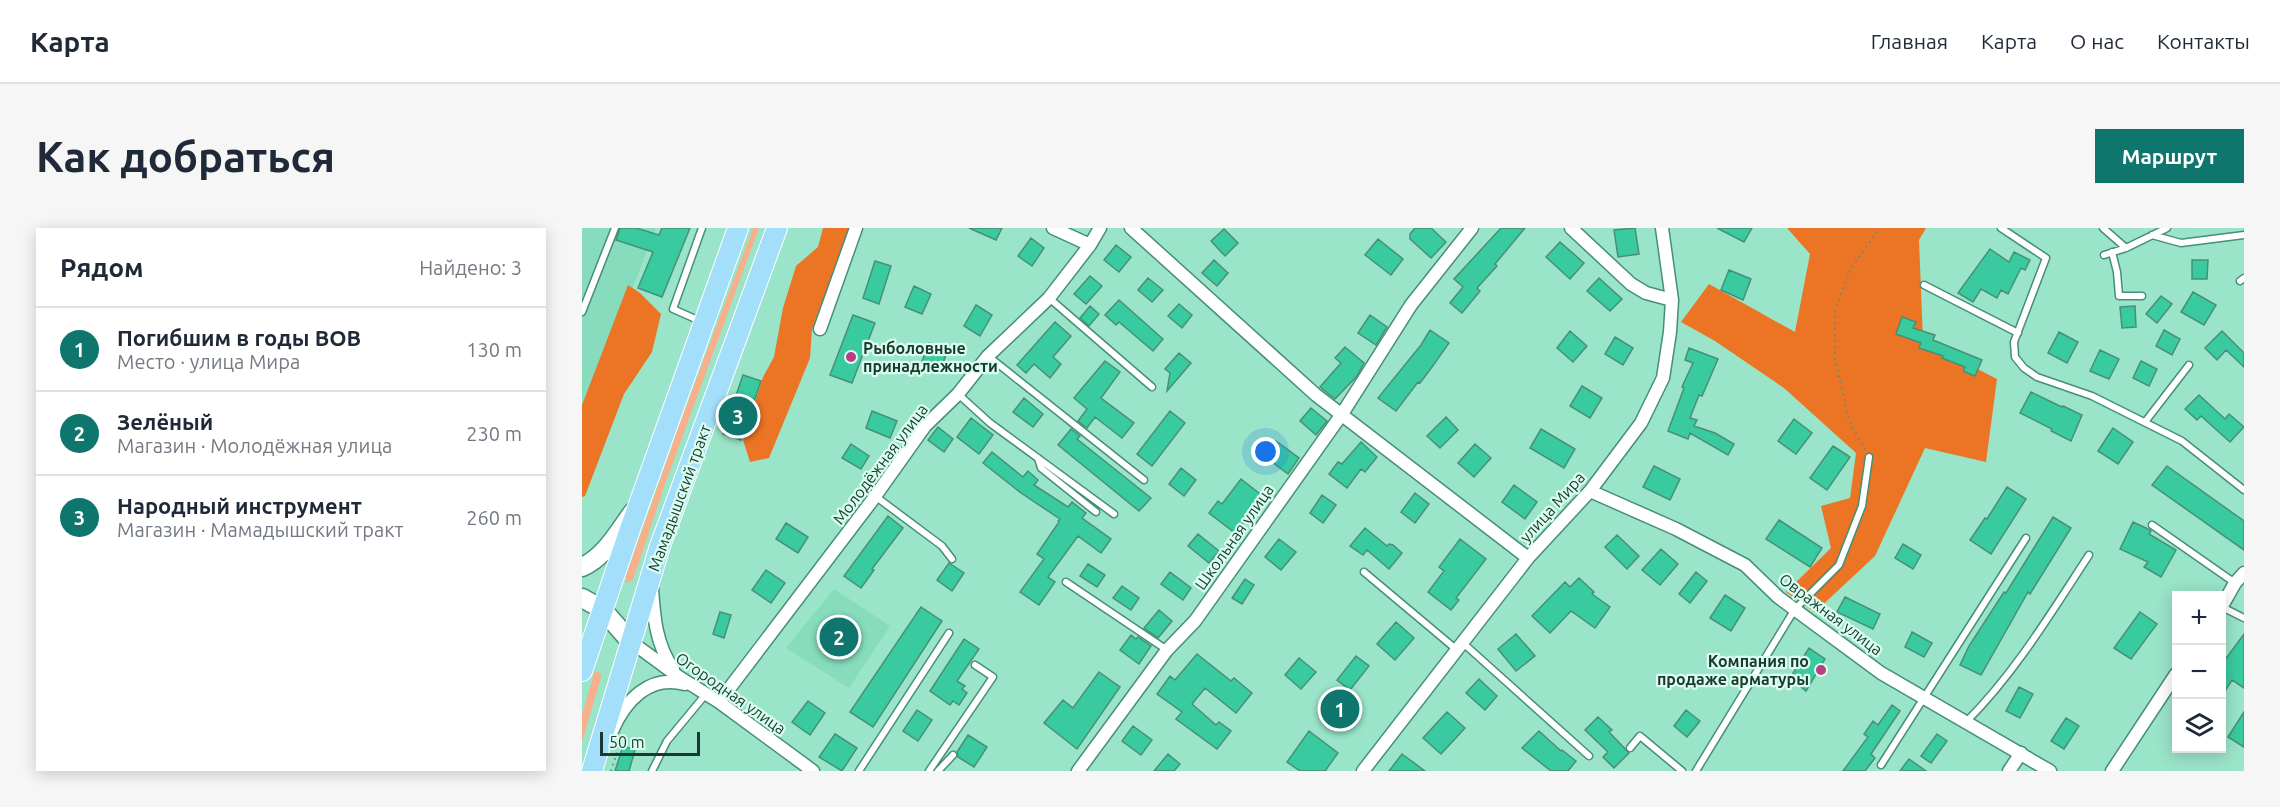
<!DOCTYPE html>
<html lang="ru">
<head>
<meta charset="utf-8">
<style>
	:root { --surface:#fff; --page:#f6f6f7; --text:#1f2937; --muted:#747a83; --line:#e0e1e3; --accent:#0f766e }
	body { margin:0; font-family:Ubuntu,sans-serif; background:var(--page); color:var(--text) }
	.controls { position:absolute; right:18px; bottom:18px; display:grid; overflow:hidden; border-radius:0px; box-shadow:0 3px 15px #0003 }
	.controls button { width:54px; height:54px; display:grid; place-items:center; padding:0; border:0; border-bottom:2px solid var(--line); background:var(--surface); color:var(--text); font:30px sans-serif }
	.scale { position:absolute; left:18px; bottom:15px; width:100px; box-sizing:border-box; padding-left:6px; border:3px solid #1b3a2f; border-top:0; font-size:16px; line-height:21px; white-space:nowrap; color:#1b3a2f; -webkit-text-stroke:4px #d9fdee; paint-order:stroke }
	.you { position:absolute; left:684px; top:224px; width:21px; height:21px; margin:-15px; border:4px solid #fff; border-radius:50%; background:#1a73e8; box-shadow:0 0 0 9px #1a73e833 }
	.badge { display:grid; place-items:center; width:39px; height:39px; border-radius:50%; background:var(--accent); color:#fff; font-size:20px; font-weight:700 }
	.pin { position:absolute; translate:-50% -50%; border:3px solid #fff; box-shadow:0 2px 6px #0006 }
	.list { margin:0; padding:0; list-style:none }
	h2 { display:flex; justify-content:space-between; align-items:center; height:78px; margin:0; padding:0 24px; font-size:26px }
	h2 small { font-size:20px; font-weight:400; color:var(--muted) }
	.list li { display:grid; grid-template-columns:39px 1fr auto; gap:18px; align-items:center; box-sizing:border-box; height:84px; padding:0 24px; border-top:2px solid var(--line) }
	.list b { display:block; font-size:22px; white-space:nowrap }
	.list p { margin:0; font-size:20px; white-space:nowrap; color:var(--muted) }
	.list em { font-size:20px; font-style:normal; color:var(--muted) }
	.icon { flex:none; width:33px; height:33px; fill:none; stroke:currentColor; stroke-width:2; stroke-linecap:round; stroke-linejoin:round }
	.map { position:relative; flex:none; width:1662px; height:543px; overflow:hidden; border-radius:0px }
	header { display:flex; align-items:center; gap:36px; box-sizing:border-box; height:84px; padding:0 30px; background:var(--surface); border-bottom:2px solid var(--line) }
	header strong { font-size:28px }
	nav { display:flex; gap:33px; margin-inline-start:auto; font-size:21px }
	.intro { display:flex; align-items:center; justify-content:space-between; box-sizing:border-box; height:144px; padding:0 36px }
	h1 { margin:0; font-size:42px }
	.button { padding:15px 27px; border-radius:0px; background:var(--accent); color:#fff; font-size:21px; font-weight:700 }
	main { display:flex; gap:36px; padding:0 36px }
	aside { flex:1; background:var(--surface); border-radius:0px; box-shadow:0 3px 15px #0003 }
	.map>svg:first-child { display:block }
	.built { fill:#87dcbd }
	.green { fill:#f7b089 }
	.forest { fill:#eb7425 }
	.building { fill:#39caa0; stroke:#479077; stroke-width:1.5 }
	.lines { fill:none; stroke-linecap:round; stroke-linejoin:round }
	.lane-casing { stroke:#468f76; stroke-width:9 }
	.street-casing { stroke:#468f76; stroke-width:15 }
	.secondary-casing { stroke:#468f76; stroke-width:21 }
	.primary-casing { stroke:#fff; stroke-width:22 }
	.path { stroke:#5c907d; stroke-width:2; stroke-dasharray:1.5 4.5; stroke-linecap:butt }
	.lane { stroke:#fff; stroke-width:6 }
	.street { stroke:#fff; stroke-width:12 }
	.secondary { stroke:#fff; stroke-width:18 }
	.primary { stroke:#a3dffa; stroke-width:20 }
	.poi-dot { fill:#bd3c86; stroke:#d9fdee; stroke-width:2 }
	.labels { text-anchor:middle; stroke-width:4.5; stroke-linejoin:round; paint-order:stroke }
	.poi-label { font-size:16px; font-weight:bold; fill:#1b3a2f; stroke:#d9fdee; text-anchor:start }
	.street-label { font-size:16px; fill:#1b3a2f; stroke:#d9fdee }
</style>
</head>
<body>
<header>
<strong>Карта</strong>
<nav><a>Главная</a><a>Карта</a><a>О нас</a><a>Контакты</a></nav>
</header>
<div class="intro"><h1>Как добраться</h1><a class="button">Маршрут</a></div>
<main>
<aside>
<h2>Рядом<small>Найдено: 3</small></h2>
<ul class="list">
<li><span class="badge">1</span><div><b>Погибшим в годы ВОВ</b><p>Место · улица Мира</p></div><em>130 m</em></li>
<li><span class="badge">2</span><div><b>Зелёный</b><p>Магазин · Молодёжная улица</p></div><em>230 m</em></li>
<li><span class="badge">3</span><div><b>Народный инструмент</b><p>Магазин · Мамадышский тракт</p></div><em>260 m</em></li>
</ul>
</aside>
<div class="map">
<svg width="1662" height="543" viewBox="0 0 1662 543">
	<rect width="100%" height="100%" fill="#9ae4c9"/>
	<!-- built -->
	<path class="built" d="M 0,0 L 74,0 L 0,189 Z
		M 252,361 L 308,398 L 267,460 L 204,420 Z"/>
	<!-- green -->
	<path class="green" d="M 171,0 L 177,0 L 82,259 L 51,352 L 45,355 L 43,353 L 44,348 L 97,198 Z
		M 13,443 L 20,446 L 0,514 L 0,486 Z"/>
	<!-- forest -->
	<path class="forest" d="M 241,0 L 268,0 L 230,101 L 228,130 L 187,230 L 168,234 L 161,212 L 181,149 L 192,129 L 201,80 L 214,38 L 236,19 Z
		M 1205,0 L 1344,0 L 1337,12 L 1341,113 L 1415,151 L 1404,234 L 1343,220 L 1293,328 L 1233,384 L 1204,364 L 1249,320 L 1239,278 L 1268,270 L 1274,225 L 1202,160 L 1133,113 L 1099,94 L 1127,56 L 1213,104 L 1228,26 Z
		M 46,57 L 58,65 L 79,86 L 70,124 L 42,166 L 3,268 L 0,269 L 0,177 Z"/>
	<!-- building -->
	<path class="building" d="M 38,0 L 54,0 L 77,7 L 80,0 L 108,0 L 80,69 L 56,60 L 71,24 L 34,12 Z
		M 387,0 L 420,0 L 414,12 Z
		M 833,0 L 849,0 L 864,14 L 849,30 L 828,11 L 828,6 Z
		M 919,0 L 943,0 L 913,36 L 915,38 L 895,60 L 898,63 L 880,85 L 868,75 L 881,59 L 872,51 Z
		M 1053,0 L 1057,26 L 1036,29 L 1032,2 Z
		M 1135,0 L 1170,0 L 1162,14 Z
		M 642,1 L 656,15 L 643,28 L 629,13 Z
		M 449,10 L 462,20 L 450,38 L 436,28 Z
		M 796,11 L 821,31 L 809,47 L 783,27 Z
		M 978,14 L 1002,35 L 988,51 L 964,29 Z
		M 534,17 L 549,29 L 537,44 L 522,32 Z
		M 1408,21 L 1427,34 L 1432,24 L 1448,32 L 1443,42 L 1439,40 L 1426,66 L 1419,62 L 1415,70 L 1399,61 L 1391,74 L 1376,65 Z
		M 632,32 L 646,45 L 635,58 L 620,45 Z
		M 1610,32 L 1626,32 L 1625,51 L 1610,51 Z
		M 293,33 L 309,38 L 297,76 L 281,70 Z
		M 1147,42 L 1169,51 L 1161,72 L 1139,62 Z
		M 508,48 L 520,58 L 504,76 L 492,66 Z
		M 566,50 L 581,62 L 570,74 L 556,62 Z
		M 1017,50 L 1040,71 L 1028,83 L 1005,63 Z
		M 332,58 L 349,66 L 340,86 L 323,79 Z
		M 1611,64 L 1634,77 L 1622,97 L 1599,84 Z
		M 1579,68 L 1590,76 L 1575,95 L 1564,86 Z
		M 537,72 L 581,111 L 571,123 L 537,94 L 534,97 L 523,87 Z
		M 597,76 L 610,87 L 600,100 L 586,88 Z
		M 394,77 L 410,87 L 398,108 L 382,98 Z
		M 508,78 L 517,86 L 507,98 L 498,90 Z
		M 1553,78 L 1554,99 L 1540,100 L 1538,79 Z
		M 271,87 L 293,95 L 270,155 L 248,147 Z
		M 788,87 L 805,99 L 794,117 L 776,105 Z
		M 1320,89 L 1334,94 L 1331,100 L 1353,107 L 1351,112 L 1400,132 L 1393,148 L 1381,143 L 1383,139 L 1360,130 L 1361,128 L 1337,120 L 1339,115 L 1314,106 Z
		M 473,94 L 489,108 L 471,129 L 479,136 L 468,150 L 452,136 L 444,145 L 435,137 Z
		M 848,102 L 867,115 L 850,139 L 838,155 L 836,154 L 814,183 L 796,170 L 839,117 Z
		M 1582,102 L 1598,111 L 1590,127 L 1574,118 Z
		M 988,103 L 1005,118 L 991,134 L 975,120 Z
		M 1640,103 L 1662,125 L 1662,139 L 1644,122 L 1635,132 L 1623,120 Z
		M 1477,104 L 1496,114 L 1485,135 L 1466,125 Z
		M 1033,109 L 1051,120 L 1041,137 L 1023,126 Z
		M 347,115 L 366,122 L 358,143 L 339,136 Z
		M 763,119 L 782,135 L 775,148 L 753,171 L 738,159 L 759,135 L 753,130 Z
		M 1107,120 L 1136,131 L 1120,168 L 1117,167 L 1108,190 L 1115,192 L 1112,198 L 1133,205 L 1152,216 L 1146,227 L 1108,205 L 1106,211 L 1086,203 L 1102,160 L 1100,159 L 1111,135 L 1103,132 Z
		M 1518,122 L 1537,131 L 1527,151 L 1508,143 Z
		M 597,125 L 609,135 L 585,163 L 588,145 L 583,141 Z
		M 523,133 L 538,144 L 519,170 L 552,195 L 540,210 L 513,189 L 505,200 L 496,193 L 505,181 L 492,170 Z
		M 1559,133 L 1575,141 L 1567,158 L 1551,150 Z
		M 161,147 L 179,153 L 159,212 L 141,206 Z
		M 1000,158 L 1020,170 L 1008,190 L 988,178 Z
		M 1449,164 L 1480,179 L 1481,178 L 1500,187 L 1489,213 L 1469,203 L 1470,201 L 1438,185 Z
		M 1617,167 L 1643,191 L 1647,186 L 1662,199 L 1648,214 L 1619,188 L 1615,192 L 1603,181 Z
		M 442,170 L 461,186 L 451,199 L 431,184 Z
		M 729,180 L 745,193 L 734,207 L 718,193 Z
		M 290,183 L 315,193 L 308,210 L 284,200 Z
		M 588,183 L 603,195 L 570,238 L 555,226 Z
		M 864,189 L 876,202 L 858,220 L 845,208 Z
		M 389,190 L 411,207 L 397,226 L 375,209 Z
		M 1212,191 L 1230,205 L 1214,226 L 1196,213 Z
		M 356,199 L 371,211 L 362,224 L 346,212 Z
		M 1531,200 L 1551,214 L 1536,236 L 1516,223 Z
		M 489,201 L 498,208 L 495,211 L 569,270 L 557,283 L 476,217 Z
		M 959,201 L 993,221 L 982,240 L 948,220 Z
		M 694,213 L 717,230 L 706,246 L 682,228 Z
		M 779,214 L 795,229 L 783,244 L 779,241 L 765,260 L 747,246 L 756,234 L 760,236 Z
		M 269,216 L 287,228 L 279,241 L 260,230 Z
		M 893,216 L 909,230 L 892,249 L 876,235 Z
		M 1251,218 L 1268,229 L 1245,262 L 1228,250 Z
		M 410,224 L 441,249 L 446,243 L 456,252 L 452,257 L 486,279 L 490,274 L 504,285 L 500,290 L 529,311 L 519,325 L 496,308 L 466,349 L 473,354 L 457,377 L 438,364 L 462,331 L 455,326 L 477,294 L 476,293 L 478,291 L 439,265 L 401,235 Z
		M 1072,238 L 1098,251 L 1088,272 L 1061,259 Z
		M 1585,238 L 1662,293 L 1662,322 L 1570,257 Z
		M 599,240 L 614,252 L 602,268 L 587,256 Z
		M 659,251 L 682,269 L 653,305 L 627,285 L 636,273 L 640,276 Z
		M 932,257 L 955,274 L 943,291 L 920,274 Z
		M 1425,259 L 1444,271 L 1409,326 L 1388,312 L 1403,290 L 1405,291 Z
		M 833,265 L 847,276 L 833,295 L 819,284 Z
		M 740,267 L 754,277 L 741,295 L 728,285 Z
		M 306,288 L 321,300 L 290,341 L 292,342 L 279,360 L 262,348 Z
		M 1471,289 L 1489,300 L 1448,366 L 1446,364 L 1399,447 L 1378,437 L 1387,418 L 1422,364 L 1424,365 Z
		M 1197,292 L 1240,320 L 1228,339 L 1184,311 Z
		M 1551,294 L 1566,301 L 1569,303 L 1567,306 L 1594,322 L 1579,349 L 1562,339 L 1566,334 L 1538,321 Z
		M 204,295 L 226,309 L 216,325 L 194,311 Z
		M 783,300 L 805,318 L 807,316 L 811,317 L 820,325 L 807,341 L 785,322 L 781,327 L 768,318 Z
		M 616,306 L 637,323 L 627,335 L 606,318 Z
		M 1035,307 L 1057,328 L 1045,341 L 1023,319 Z
		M 697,311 L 714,324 L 699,342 L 683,329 Z
		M 878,311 L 904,331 L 874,370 L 877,372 L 869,382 L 846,364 L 862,343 L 857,339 Z
		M 1321,316 L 1339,327 L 1331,341 L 1313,330 Z
		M 1079,321 L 1096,336 L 1078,357 L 1060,342 Z
		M 367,335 L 382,345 L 370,363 L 355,352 Z
		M 506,336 L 523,347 L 515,359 L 498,348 Z
		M 184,342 L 203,355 L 189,375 L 170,362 Z
		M 588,344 L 609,360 L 601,372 L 579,356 Z
		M 1114,344 L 1125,353 L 1108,375 L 1097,366 Z
		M 997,350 L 1012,364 L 1010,366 L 1028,379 L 1013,400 L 989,383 L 968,405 L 950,388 L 983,354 L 988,359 Z
		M 663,351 L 672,357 L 660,376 L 650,370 Z
		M 540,358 L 557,370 L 549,382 L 531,370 Z
		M 1143,367 L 1163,380 L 1149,403 L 1128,390 Z
		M 1263,369 L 1298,386 L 1291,401 L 1255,384 Z
		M 339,379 L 360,393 L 291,499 L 268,484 Z
		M 577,382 L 590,393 L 576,410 L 562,400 Z
		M 138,384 L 149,387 L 142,410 L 131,406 Z
		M 1558,384 L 1575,396 L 1549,431 L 1532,420 Z
		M 814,394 L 832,410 L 813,432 L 795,416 Z
		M 1330,404 L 1350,415 L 1342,429 L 1323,419 Z
		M 934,406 L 953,428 L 934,443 L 916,421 Z
		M 1662,406 L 1662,460 L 1650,452 L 1640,468 L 1640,436 Z
		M 549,407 L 554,411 L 556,409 L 569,418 L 557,436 L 538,422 Z
		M 382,411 L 397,421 L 375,453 L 383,458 L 380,461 L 385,465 L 377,477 L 371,473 L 368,477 L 348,463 Z
		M 1227,420 L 1243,431 L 1224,463 L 1208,450 Z
		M 615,426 L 649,453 L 652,450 L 670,465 L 654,485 L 623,460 L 610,476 L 634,497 L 637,494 L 649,503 L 635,521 L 594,491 L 600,484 L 575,466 L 588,448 L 593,452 Z
		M 774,428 L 787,438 L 768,462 L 755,452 Z
		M 717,430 L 734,444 L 719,461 L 703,447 Z
		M 517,444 L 538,459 L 495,521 L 462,495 L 481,472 L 491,480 Z
		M 897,451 L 915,468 L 903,482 L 884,465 Z
		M 1437,459 L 1451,466 L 1438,490 L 1424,483 Z
		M 226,473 L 243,485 L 228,507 L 210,494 Z
		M 1310,477 L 1318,483 L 1289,526 L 1293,530 L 1283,543 L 1261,543 L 1286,509 L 1282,506 L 1291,493 L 1296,497 Z
		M 335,482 L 350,492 L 336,513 L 321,503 Z
		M 1104,482 L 1118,493 L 1105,509 L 1092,498 Z
		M 865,484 L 883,500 L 859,526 L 841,510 Z
		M 1662,484 L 1662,519 L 1646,509 Z
		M 1016,489 L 1030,502 L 1027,504 L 1047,525 L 1032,540 L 1021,529 L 1026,524 L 1003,502 Z
		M 1484,490 L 1497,498 L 1482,521 L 1469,513 Z
		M 551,498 L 570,512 L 559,527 L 540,513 Z
		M 727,503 L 756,525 L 743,543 L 718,543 L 705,534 Z
		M 957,503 L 979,523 L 980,522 L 994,533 L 986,543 L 969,543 L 940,520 Z
		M 253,506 L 275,520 L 260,543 L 237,529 Z
		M 1355,506 L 1365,513 L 1349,535 L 1339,528 Z
		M 386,507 L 405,519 L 392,539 L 376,529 L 375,524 Z
		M 41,518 L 53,522 L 47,543 L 33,543 Z
		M 586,526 L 598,536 L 592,543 L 572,543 Z
		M 820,526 L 843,543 L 807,543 Z
		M 1327,531 L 1344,543 L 1318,543 Z"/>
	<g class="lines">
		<defs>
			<path id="lane" d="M 1419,0 L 1464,30 L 1432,114 L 1433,129 L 1442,140 L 1455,149 L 1510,168 L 1600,213 L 1662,262
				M 1521,0 L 1544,20
				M 1570,7 L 1599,15 L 1662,7
				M 1530,24 L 1535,44 L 1537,68 L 1560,68
				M 1522,27 L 1544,20 L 1585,0
				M 1658,53 L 1662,50
				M 1342,57 L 1436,105
				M 467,70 L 570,159
				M 0,84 L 33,0
				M 118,93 L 91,81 L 120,0
				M 406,128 L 562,252
				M 376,166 L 408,195 L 532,286
				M 1563,194 L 1607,137
				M 456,230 L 459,240 L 514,284
				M 293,268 L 360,318 L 370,331
				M 1570,297 L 1653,355
				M 782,344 L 875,422
				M 484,354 L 585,422
				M 1640,379 L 1662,390
				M 881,415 L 1007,528
				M 1384,494 C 1433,445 1469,385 1507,327
				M 1048,520 L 1058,508 L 1100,543
				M 1299,537 L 1444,310
				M 70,543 L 85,513 L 124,466
				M 277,543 L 367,405
				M 347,543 L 411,449 L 393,437
				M 356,543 L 371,527
				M 1114,543 L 1213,381 L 1257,337 L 1280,278 L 1287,229"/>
			<path id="street" d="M 471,0 L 508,17
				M 549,0 L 734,167 L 946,330
				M 989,0 L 1049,56 L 1064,65 L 1090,72
				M 238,101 L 274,0
				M 1008,263 L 1094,301 L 1163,337 L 1196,369 L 1299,445 L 1468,543
				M 70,361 C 72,390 74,416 91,441
				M 1640,378 L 1653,355 L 1662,345
				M 48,413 L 97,449 L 137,474 L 231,543
				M 137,474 L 289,274 L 343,198 L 376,166 L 406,128 L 467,70 L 508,17 L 518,0
				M 30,503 C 43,473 67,446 103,456
				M 496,543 L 585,422 L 613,393 L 760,186 L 829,77 L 890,0
				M 781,543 L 946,330 L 1008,263 L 1059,195 L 1081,150 L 1088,104 L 1090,72 L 1080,0
				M 1427,543 L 1439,525
				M 1530,543 L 1594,446"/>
			<path id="secondary" d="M 0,339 C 23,329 36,304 51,284
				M 0,370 L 20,381 L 48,413"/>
			<path id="primary" d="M 0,443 L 47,304 L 156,0
				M 10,543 L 78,318 L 195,0"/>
		</defs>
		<!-- lane casing -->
		<use href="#lane" class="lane-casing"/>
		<!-- street casing -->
		<use href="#street" class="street-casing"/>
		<!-- secondary casing -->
		<use href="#secondary" class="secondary-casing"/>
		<!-- primary casing -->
		<use href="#primary" class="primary-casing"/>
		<!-- path -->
		<path class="path" d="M 1283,222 L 1267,193 L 1253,131 L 1253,82 L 1269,40 L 1298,0
			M 29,543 L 39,512"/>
		<!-- lane -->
		<use href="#lane" class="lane"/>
		<!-- street -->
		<use href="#street" class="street"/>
		<!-- secondary -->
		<use href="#secondary" class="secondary"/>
		<!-- primary -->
		<use href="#primary" class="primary"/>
	</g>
	<!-- markers -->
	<g class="poi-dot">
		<circle cx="269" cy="129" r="6"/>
		<circle cx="1239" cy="442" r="6"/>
	</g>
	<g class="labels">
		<!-- poi labels -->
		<g class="poi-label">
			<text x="281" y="126">Рыболовные<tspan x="281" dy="18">принадлежности</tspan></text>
			<text x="1227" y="439" text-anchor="end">Компания по<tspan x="1227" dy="18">продаже арматуры</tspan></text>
		</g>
		<!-- street labels -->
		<g class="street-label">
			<text transform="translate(298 236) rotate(-53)" y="6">Молодёжная улица</text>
			<text transform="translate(97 270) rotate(-70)" y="6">Мамадышский тракт</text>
			<text transform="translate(970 279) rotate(-48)" y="6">улица Мира</text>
			<text transform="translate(652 309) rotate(-55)" y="6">Школьная улица</text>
			<text transform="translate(1249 386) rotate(37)" y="6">Овражная улица</text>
			<text transform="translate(149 465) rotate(35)" y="6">Огородная улица</text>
		</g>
	</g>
</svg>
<div class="controls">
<button>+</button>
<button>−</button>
<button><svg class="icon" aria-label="layers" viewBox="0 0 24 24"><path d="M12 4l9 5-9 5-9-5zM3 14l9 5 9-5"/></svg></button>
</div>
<div class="scale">50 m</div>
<div class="you"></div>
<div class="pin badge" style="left:758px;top:481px">1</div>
<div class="pin badge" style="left:257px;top:409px">2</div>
<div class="pin badge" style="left:156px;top:188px">3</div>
</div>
</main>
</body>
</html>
